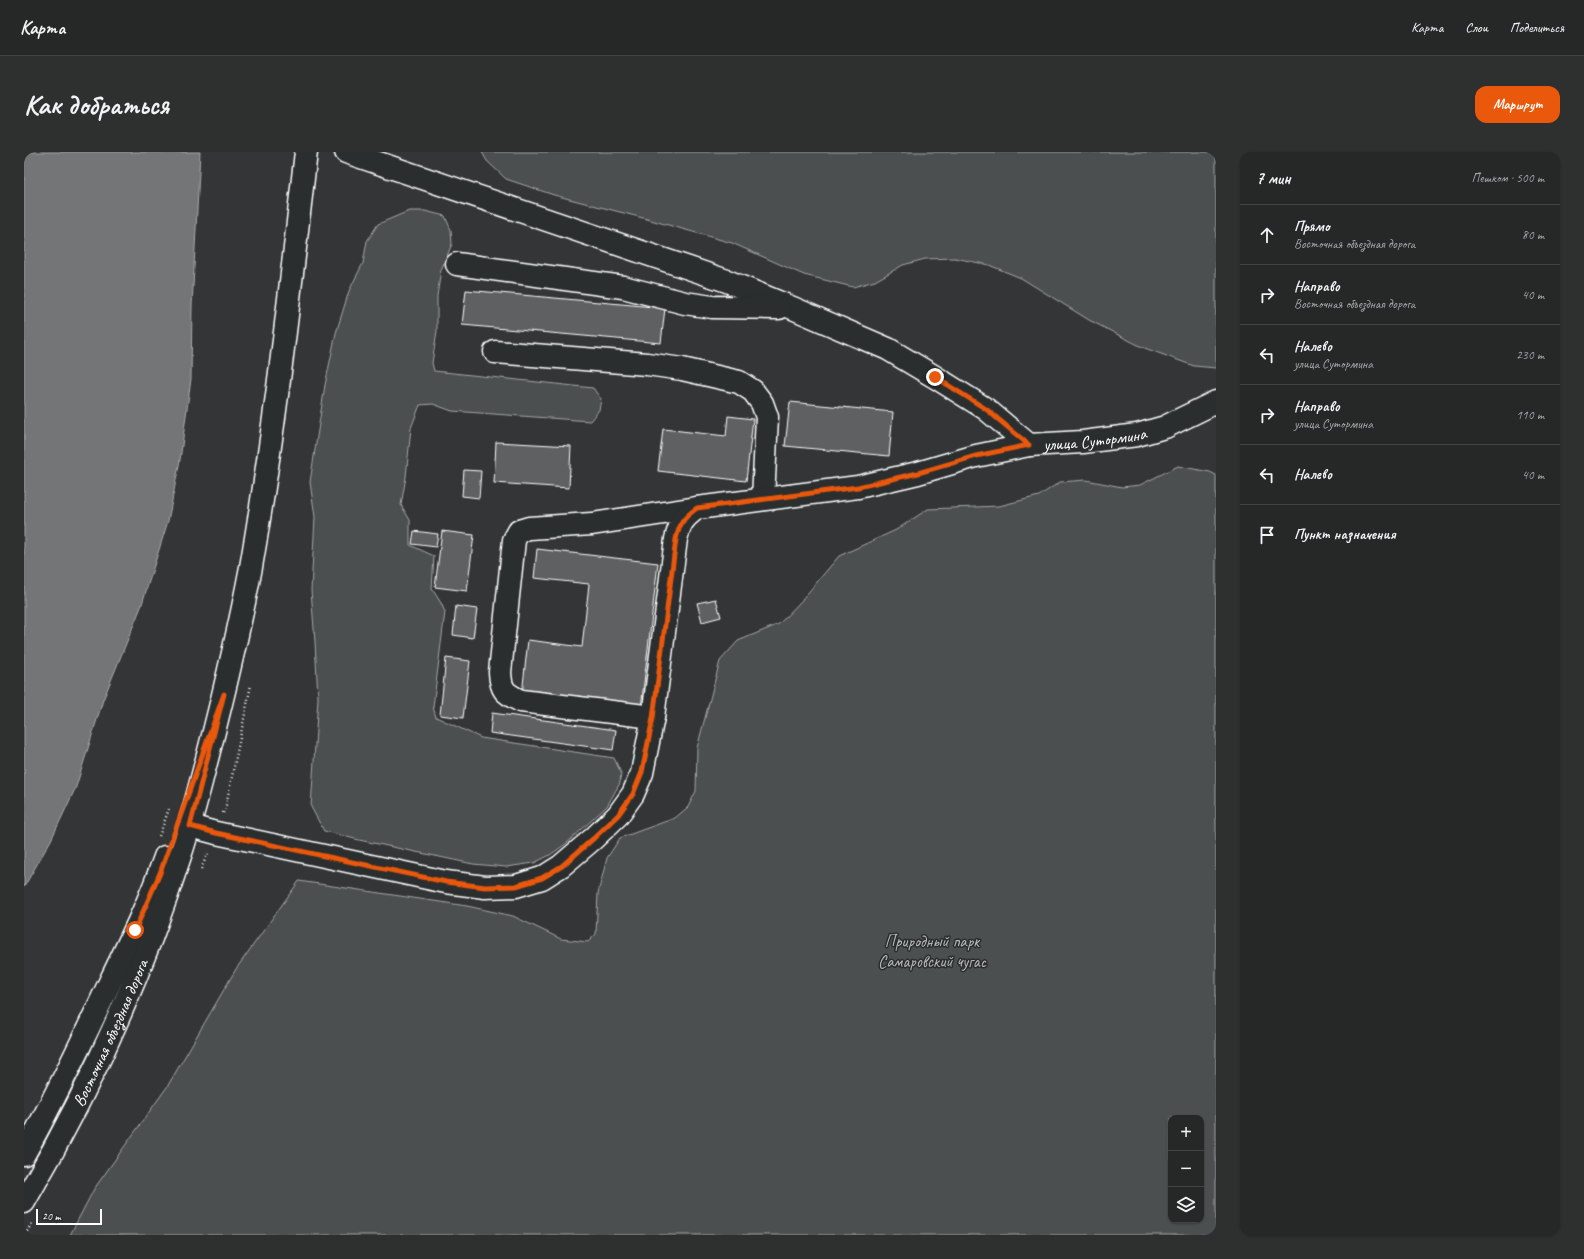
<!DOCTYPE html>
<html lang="ru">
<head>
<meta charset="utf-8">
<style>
	:root { --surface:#262828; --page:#2e3030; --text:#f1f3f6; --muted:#a4a6a8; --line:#424445; --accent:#ea580c }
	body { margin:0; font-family:Caveat,sans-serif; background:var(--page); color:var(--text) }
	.controls { position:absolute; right:12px; bottom:12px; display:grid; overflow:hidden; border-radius:8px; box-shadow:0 1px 3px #0004 }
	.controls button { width:36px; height:36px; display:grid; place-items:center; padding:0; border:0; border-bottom:1px solid var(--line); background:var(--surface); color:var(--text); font:20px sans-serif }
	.scale { position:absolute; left:12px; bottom:10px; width:66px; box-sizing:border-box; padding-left:4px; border:2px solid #fff; border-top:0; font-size:11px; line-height:14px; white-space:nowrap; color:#fff; -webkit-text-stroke:3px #2a2d2e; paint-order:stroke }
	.stop { position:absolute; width:12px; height:12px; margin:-9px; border:3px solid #ea580c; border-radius:50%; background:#fff }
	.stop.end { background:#ea580c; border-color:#fff; box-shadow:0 1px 4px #0008 }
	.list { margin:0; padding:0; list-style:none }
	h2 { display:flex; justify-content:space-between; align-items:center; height:52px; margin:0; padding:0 16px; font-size:17px }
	h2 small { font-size:13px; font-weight:400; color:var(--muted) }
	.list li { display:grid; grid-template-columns:26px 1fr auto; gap:12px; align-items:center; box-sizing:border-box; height:60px; padding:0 16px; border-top:1px solid var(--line) }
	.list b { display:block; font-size:15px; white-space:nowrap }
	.list p { margin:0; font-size:13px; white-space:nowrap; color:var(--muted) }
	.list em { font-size:13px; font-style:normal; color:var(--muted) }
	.icon { flex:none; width:22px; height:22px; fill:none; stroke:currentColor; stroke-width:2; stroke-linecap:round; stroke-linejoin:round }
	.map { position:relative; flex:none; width:1192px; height:1083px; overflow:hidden; border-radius:12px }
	header { display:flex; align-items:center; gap:24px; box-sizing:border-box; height:56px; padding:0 20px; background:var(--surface); border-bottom:1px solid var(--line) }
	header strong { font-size:19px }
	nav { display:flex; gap:22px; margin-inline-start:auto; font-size:14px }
	.intro { display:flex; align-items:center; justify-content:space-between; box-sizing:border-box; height:96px; padding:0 24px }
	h1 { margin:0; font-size:28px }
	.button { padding:10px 18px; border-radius:12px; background:var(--accent); color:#fff; font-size:14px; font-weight:700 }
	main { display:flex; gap:24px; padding:0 24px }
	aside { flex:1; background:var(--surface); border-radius:12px; box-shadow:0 1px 3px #0004 }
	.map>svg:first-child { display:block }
	.green { fill:#4c4f50; stroke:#a6a7a8; fill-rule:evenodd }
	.water { fill:#737576; stroke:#abacad }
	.building { fill:#5f6162; stroke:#fff }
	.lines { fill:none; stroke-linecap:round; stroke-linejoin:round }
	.minor-casing { stroke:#fff; stroke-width:25 }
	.major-casing { stroke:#fff; stroke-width:25 }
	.path { stroke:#fff; stroke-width:2.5; stroke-dasharray:1 3; stroke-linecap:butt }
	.minor { stroke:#2a2d2e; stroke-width:22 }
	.major { stroke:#2a2d2e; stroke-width:22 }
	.route { stroke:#ea580c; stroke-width:5 }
	.labels { text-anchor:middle; stroke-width:3; stroke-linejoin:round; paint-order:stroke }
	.street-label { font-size:17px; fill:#fff; stroke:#2a2d2e }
	.park-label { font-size:17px; fill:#b7b9b9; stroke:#2a2d2e }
</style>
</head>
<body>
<header>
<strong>Карта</strong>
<nav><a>Карта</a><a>Слои</a><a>Поделиться</a></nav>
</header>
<div class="intro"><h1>Как добраться</h1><a class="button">Маршрут</a></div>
<main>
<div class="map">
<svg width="1192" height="1083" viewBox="0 0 1192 1083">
	<rect width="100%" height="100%" fill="#333536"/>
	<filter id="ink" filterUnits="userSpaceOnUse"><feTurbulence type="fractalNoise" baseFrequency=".025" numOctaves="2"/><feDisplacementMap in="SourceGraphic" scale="8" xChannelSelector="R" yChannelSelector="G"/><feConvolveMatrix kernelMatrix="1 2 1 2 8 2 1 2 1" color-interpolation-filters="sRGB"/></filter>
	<g filter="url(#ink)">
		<!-- green -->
		<path class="green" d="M 458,0 L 1192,0 L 1192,216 L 1170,214 L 1118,195 L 1065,168 L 997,126 L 965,113 L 931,106 L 901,107 L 879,113 L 851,129 L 829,135 L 780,123 L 708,91 L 623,67 L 530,43 L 482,27 L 463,9 Z
			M 385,59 L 401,59 L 421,64 L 427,78 L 428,92 L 417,118 L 413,144 L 413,179 L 408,211 L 410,219 L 569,236 L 577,247 L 575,258 L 566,269 L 428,259 L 409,252 L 396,253 L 387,276 L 382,325 L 377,353 L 386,368 L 386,393 L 410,404 L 408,437 L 417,451 L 421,460 L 409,555 L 412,565 L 457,586 L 590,606 L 597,621 L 596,631 L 583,654 L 543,691 L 526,703 L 510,711 L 482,715 L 449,712 L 335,688 L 300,679 L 287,655 L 294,546 L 291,490 L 287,438 L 291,365 L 286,330 L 301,233 L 312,181 L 325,139 L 339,111 L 343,89 L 354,72 Z
			M 1154,314 L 1186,320 L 1192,323 L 1192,1083 L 46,1083 L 70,1037 L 143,935 L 212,817 L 275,729 L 443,754 L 489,764 L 537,787 L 564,790 L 572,782 L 574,741 L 583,706 L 596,686 L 651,666 L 664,655 L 672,639 L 673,596 L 696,509 L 714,489 L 755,472 L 777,449 L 815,404 L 872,378 L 904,357 L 975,354 L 1015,344 L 1036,330 L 1062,328 L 1098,335 L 1116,333 ZM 1147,966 L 1177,966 L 1177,1068 L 1147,1068 Z"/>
		<!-- water -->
		<path class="water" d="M 0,0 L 176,0 L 168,154 L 167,227 L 156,308 L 144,369 L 117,455 L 79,548 L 52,635 L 27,688 L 0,735 Z"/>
		<!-- building -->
		<path class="building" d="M 442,138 L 641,156 L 637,191 L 438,173 Z
			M 766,250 L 869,260 L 865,304 L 761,294 Z
			M 704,264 L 729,267 L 722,329 L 634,319 L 639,277 L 702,284 Z
			M 472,290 L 547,294 L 545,336 L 470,331 Z
			M 440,318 L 457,319 L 455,346 L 438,344 Z
			M 390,379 L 414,382 L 412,395 L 388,392 Z
			M 418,379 L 450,383 L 443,439 L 411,435 Z
			M 513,397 L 634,411 L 617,556 L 498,542 L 504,488 L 558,495 L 565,432 L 510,426 Z
			M 692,447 L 697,465 L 678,470 L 673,451 Z
			M 432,454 L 453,457 L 449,486 L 429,483 Z
			M 422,506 L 446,509 L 439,566 L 416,563 Z
			M 468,561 L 592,578 L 589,598 L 466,581 Z"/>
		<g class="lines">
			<defs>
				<g id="minor">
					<path d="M 322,0 L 703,129 L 771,157 L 864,197 L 911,225 L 962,257 L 1005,293"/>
					<path d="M 433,112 L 599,135 L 661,151 L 688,155 L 755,156"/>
					<path d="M 471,200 L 623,212 L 658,217 L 715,230 L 729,239 L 738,251 L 743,265 L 739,347"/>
					<path d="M 629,565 L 497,549 C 480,541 477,538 476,520 L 490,388 L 495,379 L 505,376 L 568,372 L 673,356"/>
					<path id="s1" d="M 166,674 L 192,681 L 422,730 L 461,735 L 492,734 L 518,726 L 537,714 L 570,686 L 594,663 L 609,642 L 618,621 L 629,565 L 652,387 C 656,371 659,366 673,356 L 834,335 L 894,321 L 952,304 L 1005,293 L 1059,290 L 1113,283 L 1141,275 L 1192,250"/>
				</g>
				<g id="major">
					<path d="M 0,1002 C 31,946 59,888 86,830 C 106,789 126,748 141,705"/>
					<path id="s2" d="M 0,1050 C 64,941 117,825 156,704 C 167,671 175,637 184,603 C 200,541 215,479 227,415 C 251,278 266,139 282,0"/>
				</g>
			</defs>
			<!-- minor casing -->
			<use href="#minor" class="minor-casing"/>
			<!-- major casing -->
			<use href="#major" class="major-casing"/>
			<!-- path -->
			<path class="path" d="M 199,661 L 202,653 L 227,533
				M 135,684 L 145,657
				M 177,717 L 184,701
				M 1,1083 L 8,1071"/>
			<!-- minor -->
			<use href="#minor" class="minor"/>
			<!-- major -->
			<use href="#major" class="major"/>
		</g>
	</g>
	<g class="lines" filter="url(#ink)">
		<!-- route -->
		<path class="route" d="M 111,778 L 136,721 L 200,542 L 166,674 L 192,681 L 422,730 L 461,735 L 492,734 L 518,726 L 538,714 L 570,686 L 594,663 L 609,642 L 618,620 L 629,566 L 652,387 C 656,371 659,366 673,356 L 834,335 L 894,321 L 952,304 L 1005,293 L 962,257 L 911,225"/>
	</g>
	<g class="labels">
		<!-- street labels -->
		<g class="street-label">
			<text dy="6" stroke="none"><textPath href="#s1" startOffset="1187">улица Сутормина</textPath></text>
			<text dy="6" stroke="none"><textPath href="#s2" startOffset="190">Восточная объездная дорога</textPath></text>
		</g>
		<!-- park labels -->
		<g class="park-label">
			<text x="908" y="795">Природный парк<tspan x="908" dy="20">Самаровский чугас</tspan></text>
		</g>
	</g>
</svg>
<div class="controls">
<button>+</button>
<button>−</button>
<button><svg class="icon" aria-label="layers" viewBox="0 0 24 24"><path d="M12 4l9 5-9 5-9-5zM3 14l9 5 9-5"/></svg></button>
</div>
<div class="scale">20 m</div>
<div class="stop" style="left:111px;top:778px"></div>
<div class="stop end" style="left:911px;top:225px"></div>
</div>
<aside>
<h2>7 мин<small>Пешком · 500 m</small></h2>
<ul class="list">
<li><svg class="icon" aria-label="ahead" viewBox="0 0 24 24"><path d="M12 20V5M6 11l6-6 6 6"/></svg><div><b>Прямо</b><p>Восточная объездная дорога</p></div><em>80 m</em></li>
<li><svg class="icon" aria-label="right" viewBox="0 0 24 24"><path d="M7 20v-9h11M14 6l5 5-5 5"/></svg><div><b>Направо</b><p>Восточная объездная дорога</p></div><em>40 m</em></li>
<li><svg class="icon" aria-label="left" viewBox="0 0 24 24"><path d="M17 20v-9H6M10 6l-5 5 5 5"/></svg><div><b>Налево</b><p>улица Сутормина</p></div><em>230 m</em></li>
<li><svg class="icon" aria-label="right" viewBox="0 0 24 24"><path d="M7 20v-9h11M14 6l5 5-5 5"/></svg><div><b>Направо</b><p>улица Сутормина</p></div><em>110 m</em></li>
<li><svg class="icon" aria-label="left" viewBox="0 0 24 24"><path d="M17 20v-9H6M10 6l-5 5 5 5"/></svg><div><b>Налево</b></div><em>40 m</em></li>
<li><svg class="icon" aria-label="arrive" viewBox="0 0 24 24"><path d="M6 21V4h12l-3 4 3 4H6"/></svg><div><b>Пункт назначения</b></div></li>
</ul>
</aside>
</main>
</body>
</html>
